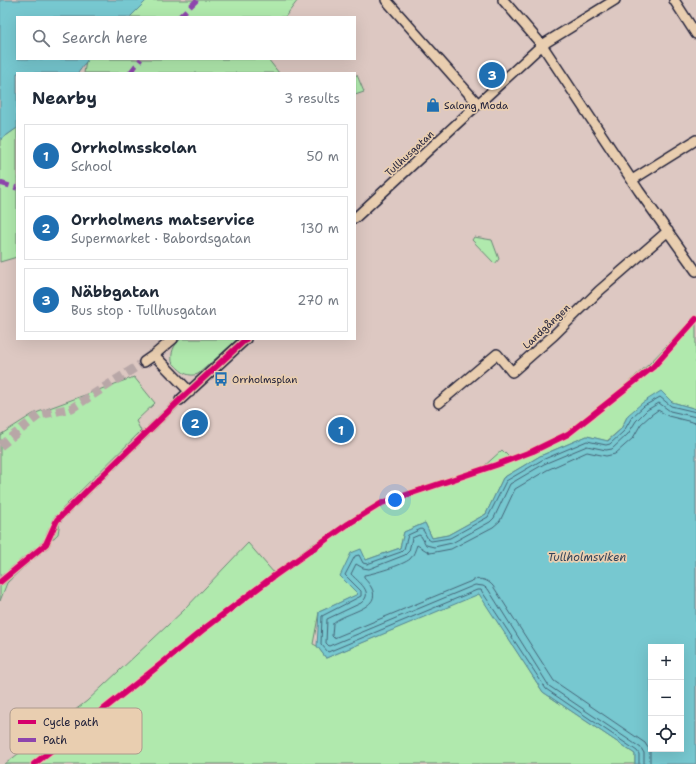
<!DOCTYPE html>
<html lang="en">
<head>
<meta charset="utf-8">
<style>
	:root { --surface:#fff; --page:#f6f6f7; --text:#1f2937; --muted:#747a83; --line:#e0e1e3; --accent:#1f6fb2 }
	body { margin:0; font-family:"Shantell Sans",sans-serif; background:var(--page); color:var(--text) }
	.controls { position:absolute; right:12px; bottom:12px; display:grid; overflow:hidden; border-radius:0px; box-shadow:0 4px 16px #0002 }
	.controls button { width:36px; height:36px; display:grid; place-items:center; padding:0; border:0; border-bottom:1px solid var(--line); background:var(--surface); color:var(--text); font:20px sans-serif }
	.you { position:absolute; left:395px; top:500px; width:14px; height:14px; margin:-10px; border:3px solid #fff; border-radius:50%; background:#1a73e8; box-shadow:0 0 0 6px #1a73e833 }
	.badge { display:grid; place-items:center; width:26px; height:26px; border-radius:50%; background:var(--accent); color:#fff; font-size:13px; font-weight:700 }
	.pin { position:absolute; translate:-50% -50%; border:2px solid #fff; box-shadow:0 1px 4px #0006 }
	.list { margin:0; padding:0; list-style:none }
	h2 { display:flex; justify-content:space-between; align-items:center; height:52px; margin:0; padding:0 16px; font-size:17px }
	h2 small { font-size:13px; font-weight:400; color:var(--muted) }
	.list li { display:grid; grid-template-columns:26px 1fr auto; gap:12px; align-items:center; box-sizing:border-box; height:64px; margin:0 8px 8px; padding:0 8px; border:1px solid var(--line); border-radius:0px }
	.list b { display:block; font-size:15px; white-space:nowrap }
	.list p { margin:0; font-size:13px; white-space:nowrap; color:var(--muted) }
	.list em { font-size:13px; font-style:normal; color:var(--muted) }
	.icon { flex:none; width:22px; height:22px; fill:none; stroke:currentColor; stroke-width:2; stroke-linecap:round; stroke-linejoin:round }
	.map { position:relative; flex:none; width:696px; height:764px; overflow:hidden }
	.search { position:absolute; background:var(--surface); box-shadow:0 4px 16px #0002; left:16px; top:16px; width:340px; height:44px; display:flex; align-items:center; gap:10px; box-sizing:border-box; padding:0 14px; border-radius:0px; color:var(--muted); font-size:15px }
	.panel { position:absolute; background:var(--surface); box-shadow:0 4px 16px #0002; left:16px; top:72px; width:340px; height:268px; border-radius:0px }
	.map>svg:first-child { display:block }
	.green { fill:#b0e9ad; stroke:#698674 }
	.water { fill:#77c8d0; stroke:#558694; fill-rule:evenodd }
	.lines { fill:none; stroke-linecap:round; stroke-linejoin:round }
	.shore { stroke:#446477; stroke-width:1 }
	.minor-tunnel { stroke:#b8a7a7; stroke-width:9; stroke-dasharray:9 4.5; stroke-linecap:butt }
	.minor-casing { stroke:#22223b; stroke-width:12 }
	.minor { stroke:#e9ceb0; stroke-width:9 }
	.quiet { stroke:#8e44ad; stroke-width:5; stroke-dasharray:10 5; stroke-linecap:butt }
	.cycleway-casing { stroke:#e9ceb0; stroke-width:8 }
	.cycleway { stroke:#d6006c; stroke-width:6 }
	.labels { text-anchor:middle; stroke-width:3.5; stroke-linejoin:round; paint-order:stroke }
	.poi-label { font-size:10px; fill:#22223b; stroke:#e9ceb0; text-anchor:start }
	.street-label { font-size:10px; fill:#22223b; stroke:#e9ceb0 }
	.water-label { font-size:11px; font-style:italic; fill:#334359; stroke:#e9ceb0 }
	.key { fill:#e9ceb0; stroke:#ad9a8d; stroke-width:1 }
	.key-label { font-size:11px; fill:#22223b }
</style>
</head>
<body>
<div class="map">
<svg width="696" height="764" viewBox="0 0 696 764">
	<rect width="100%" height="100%" fill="#ddc8c2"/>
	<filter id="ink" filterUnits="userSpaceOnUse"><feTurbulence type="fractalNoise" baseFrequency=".025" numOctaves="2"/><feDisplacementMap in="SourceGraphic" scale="8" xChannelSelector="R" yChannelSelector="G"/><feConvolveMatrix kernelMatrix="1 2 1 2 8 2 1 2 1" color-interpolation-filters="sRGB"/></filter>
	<g filter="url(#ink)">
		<!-- green -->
		<path class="green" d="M 147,0 L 298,0 L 285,17 L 130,17 Z
			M 88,59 L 268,59 L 279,73 L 84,73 L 86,61 Z
			M 355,75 L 357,75 L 364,92 L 355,95 Z
			M 17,128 L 17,257 L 0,262 L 0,140 Z
			M 474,237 L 492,240 L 499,259 L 495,264 L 472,240 Z
			M 696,315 L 696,409 L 672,402 L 628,415 L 621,429 L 607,441 L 587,436 L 540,456 L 503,478 L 486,514 L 448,535 L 432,538 L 425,523 L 404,532 L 400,548 L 366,560 L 359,594 L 319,612 L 313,644 L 317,646 L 326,658 L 479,593 L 543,692 L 635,754 L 635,764 L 5,764 L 87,701 L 184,610 L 248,543 L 274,573 L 313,544 L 383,502 L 447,481 L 482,468 L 502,450 L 509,457 L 532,450 L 576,427 L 648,365 Z
			M 181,339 L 238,339 L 198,374 C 186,378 180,370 172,362 C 171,352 173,346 181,339 Z
			M 134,377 L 155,403 L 136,421 L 141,431 L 62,509 L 58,534 L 7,583 L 0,601 L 0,435 L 33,414 Z"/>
		<!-- water -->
		<path class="water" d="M 0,0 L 147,0 L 130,17 L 17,17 L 17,59 L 88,59 L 78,73 L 17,73 L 17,128 L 0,140 Z
			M 661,391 L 672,402 L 696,409 L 696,764 L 635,764 L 635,754 L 543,692 L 479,594 L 326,658 L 317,646 L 319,612 L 358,594 L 340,576 L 351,553 L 361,549 L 366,560 L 400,548 L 404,532 L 425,523 L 432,538 L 448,535 L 486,514 L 503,478 L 540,456 L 587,436 L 608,441 L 621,429 L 628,415 L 642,403 ZM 651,647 L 681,647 L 681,749 L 651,749 Z"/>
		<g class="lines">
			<!-- shore -->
			<path class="shore" d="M 639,764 L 639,754 L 637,751 L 546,689 L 481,590 L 477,590 L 328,652 L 321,644 L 322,616 L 361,596 L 361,591 L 345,575 L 355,556 L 359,555 L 363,563 L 367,564 L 401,552 L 404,549 L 408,535 L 421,529 L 423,530 L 428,539 L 431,541 L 450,538 L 488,517 L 506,481 L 542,460 L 587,441 L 606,445 L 610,444 L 624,431 L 632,417 L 644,406 L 660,397 L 671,406 L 696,412
				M 644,764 L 644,753 L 641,748 L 549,686 L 488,589 L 483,586 L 475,585 L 329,646 L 326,643 L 327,619 L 361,603 C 375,592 358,582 351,574 L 356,564 L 363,568 L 369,569 L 405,555 L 409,551 L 412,538 L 419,535 L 421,536 L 426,545 L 434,547 L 452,543 L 490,522 L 494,518 L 510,484 L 544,464 L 587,446 L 606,450 L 612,449 L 628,434 L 636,421 L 647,410 L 659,403 L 670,411 L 696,417
				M 650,764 L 650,751 L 645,743 L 554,681 L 493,586 C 488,580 481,578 474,580 L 334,638 L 332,636 L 333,623 C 348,610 393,608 364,578 L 364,575 C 373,574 403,565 410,559 C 414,555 415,550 417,545 L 430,553 L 451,549 L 493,527 L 500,521 L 515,489 L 547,470 L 587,452 L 606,456 L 615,454 L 633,438 L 641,424 L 651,415 L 658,410 L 668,416 L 696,423"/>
			<!-- minor-tunnel -->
			<path class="minor-tunnel" d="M 0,446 L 39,415 L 72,408 L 144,362
				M 0,582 L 46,544 L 57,520 L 180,400"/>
			<defs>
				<path id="minor" d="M 386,0 L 478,104
					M 503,0 L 542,45 L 639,191 L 696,271
					M 674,0 L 696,34
					M 632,180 L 696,140
					M 355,218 L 542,45 L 615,0
					M 154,355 L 190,392
					M 144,362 L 154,355 L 173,339
					M 180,400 L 246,339
					M 439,403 L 497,354 L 512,372 L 554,335 L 599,291 L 668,231"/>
			</defs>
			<!-- minor casing -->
			<use href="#minor" class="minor-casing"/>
			<!-- minor -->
			<use href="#minor" class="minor"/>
			<!-- quiet -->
			<path class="quiet" d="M 179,17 L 197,0
				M 130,73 L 141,59
				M 0,183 L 17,188"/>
			<defs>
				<path id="cycleway" d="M 0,582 L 46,544 L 57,520 L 183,397 L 246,339
					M 34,764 L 161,664 L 204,629 L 274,576 L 348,524 L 382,503 L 496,465 L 533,451 L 568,434 L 653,367 L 696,319"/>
			</defs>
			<!-- cycleway casing -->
			<use href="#cycleway" class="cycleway-casing"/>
			<!-- cycleway -->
			<use href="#cycleway" class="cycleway"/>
		</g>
	</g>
	<!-- icons -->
	<defs>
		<symbol id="shop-bare" viewBox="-9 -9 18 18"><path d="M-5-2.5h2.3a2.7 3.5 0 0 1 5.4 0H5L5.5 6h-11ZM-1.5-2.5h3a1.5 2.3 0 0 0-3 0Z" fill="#1f6fb2" stroke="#e9ceb0" stroke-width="2.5" paint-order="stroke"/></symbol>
		<symbol id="bus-bare" viewBox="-9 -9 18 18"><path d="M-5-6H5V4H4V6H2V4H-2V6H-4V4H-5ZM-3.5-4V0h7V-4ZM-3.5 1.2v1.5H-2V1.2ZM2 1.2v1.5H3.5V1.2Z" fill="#1f6fb2" stroke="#e9ceb0" stroke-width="2.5" paint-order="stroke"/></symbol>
	</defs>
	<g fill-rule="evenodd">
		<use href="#shop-bare" x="423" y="95" width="20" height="20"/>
		<use href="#bus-bare" x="211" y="369" width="20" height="20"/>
	</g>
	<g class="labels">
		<!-- poi labels -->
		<g class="poi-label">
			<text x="444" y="109">Salong Moda</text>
			<text x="232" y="383">Orrholmsplan</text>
		</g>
		<!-- street labels -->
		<g class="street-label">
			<text transform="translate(409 153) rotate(-43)" y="4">Tullhusgatan</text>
			<text transform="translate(546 326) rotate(-43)" y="4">Landgången</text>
		</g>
		<!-- water labels -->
		<g class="water-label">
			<text x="587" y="561">Tullholmsviken</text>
		</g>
	</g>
	<!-- legend -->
	<rect x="10" y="708" width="132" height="46" rx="6" class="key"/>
	<rect x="18" y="720" width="18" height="4" fill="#d6006c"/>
	<rect x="18" y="738" width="18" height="4" fill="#8e44ad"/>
	<g class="key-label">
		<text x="43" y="726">Cycle path</text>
		<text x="43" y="744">Path</text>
	</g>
</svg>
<div class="controls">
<button>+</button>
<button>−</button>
<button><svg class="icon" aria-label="locate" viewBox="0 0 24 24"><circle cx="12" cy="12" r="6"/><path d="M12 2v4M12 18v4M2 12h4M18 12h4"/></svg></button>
</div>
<div class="you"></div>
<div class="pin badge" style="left:341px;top:430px">1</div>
<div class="pin badge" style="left:195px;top:423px">2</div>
<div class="pin badge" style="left:492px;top:75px">3</div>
<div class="search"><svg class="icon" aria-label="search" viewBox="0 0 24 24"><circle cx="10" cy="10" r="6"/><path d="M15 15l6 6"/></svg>Search here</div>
<section class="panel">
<h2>Nearby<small>3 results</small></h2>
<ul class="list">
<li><span class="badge">1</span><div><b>Orrholmsskolan</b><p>School</p></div><em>50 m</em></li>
<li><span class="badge">2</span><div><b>Orrholmens matservice</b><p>Supermarket · Babordsgatan</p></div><em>130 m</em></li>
<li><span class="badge">3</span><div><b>Näbbgatan</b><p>Bus stop · Tullhusgatan</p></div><em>270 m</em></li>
</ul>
</section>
</div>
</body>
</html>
